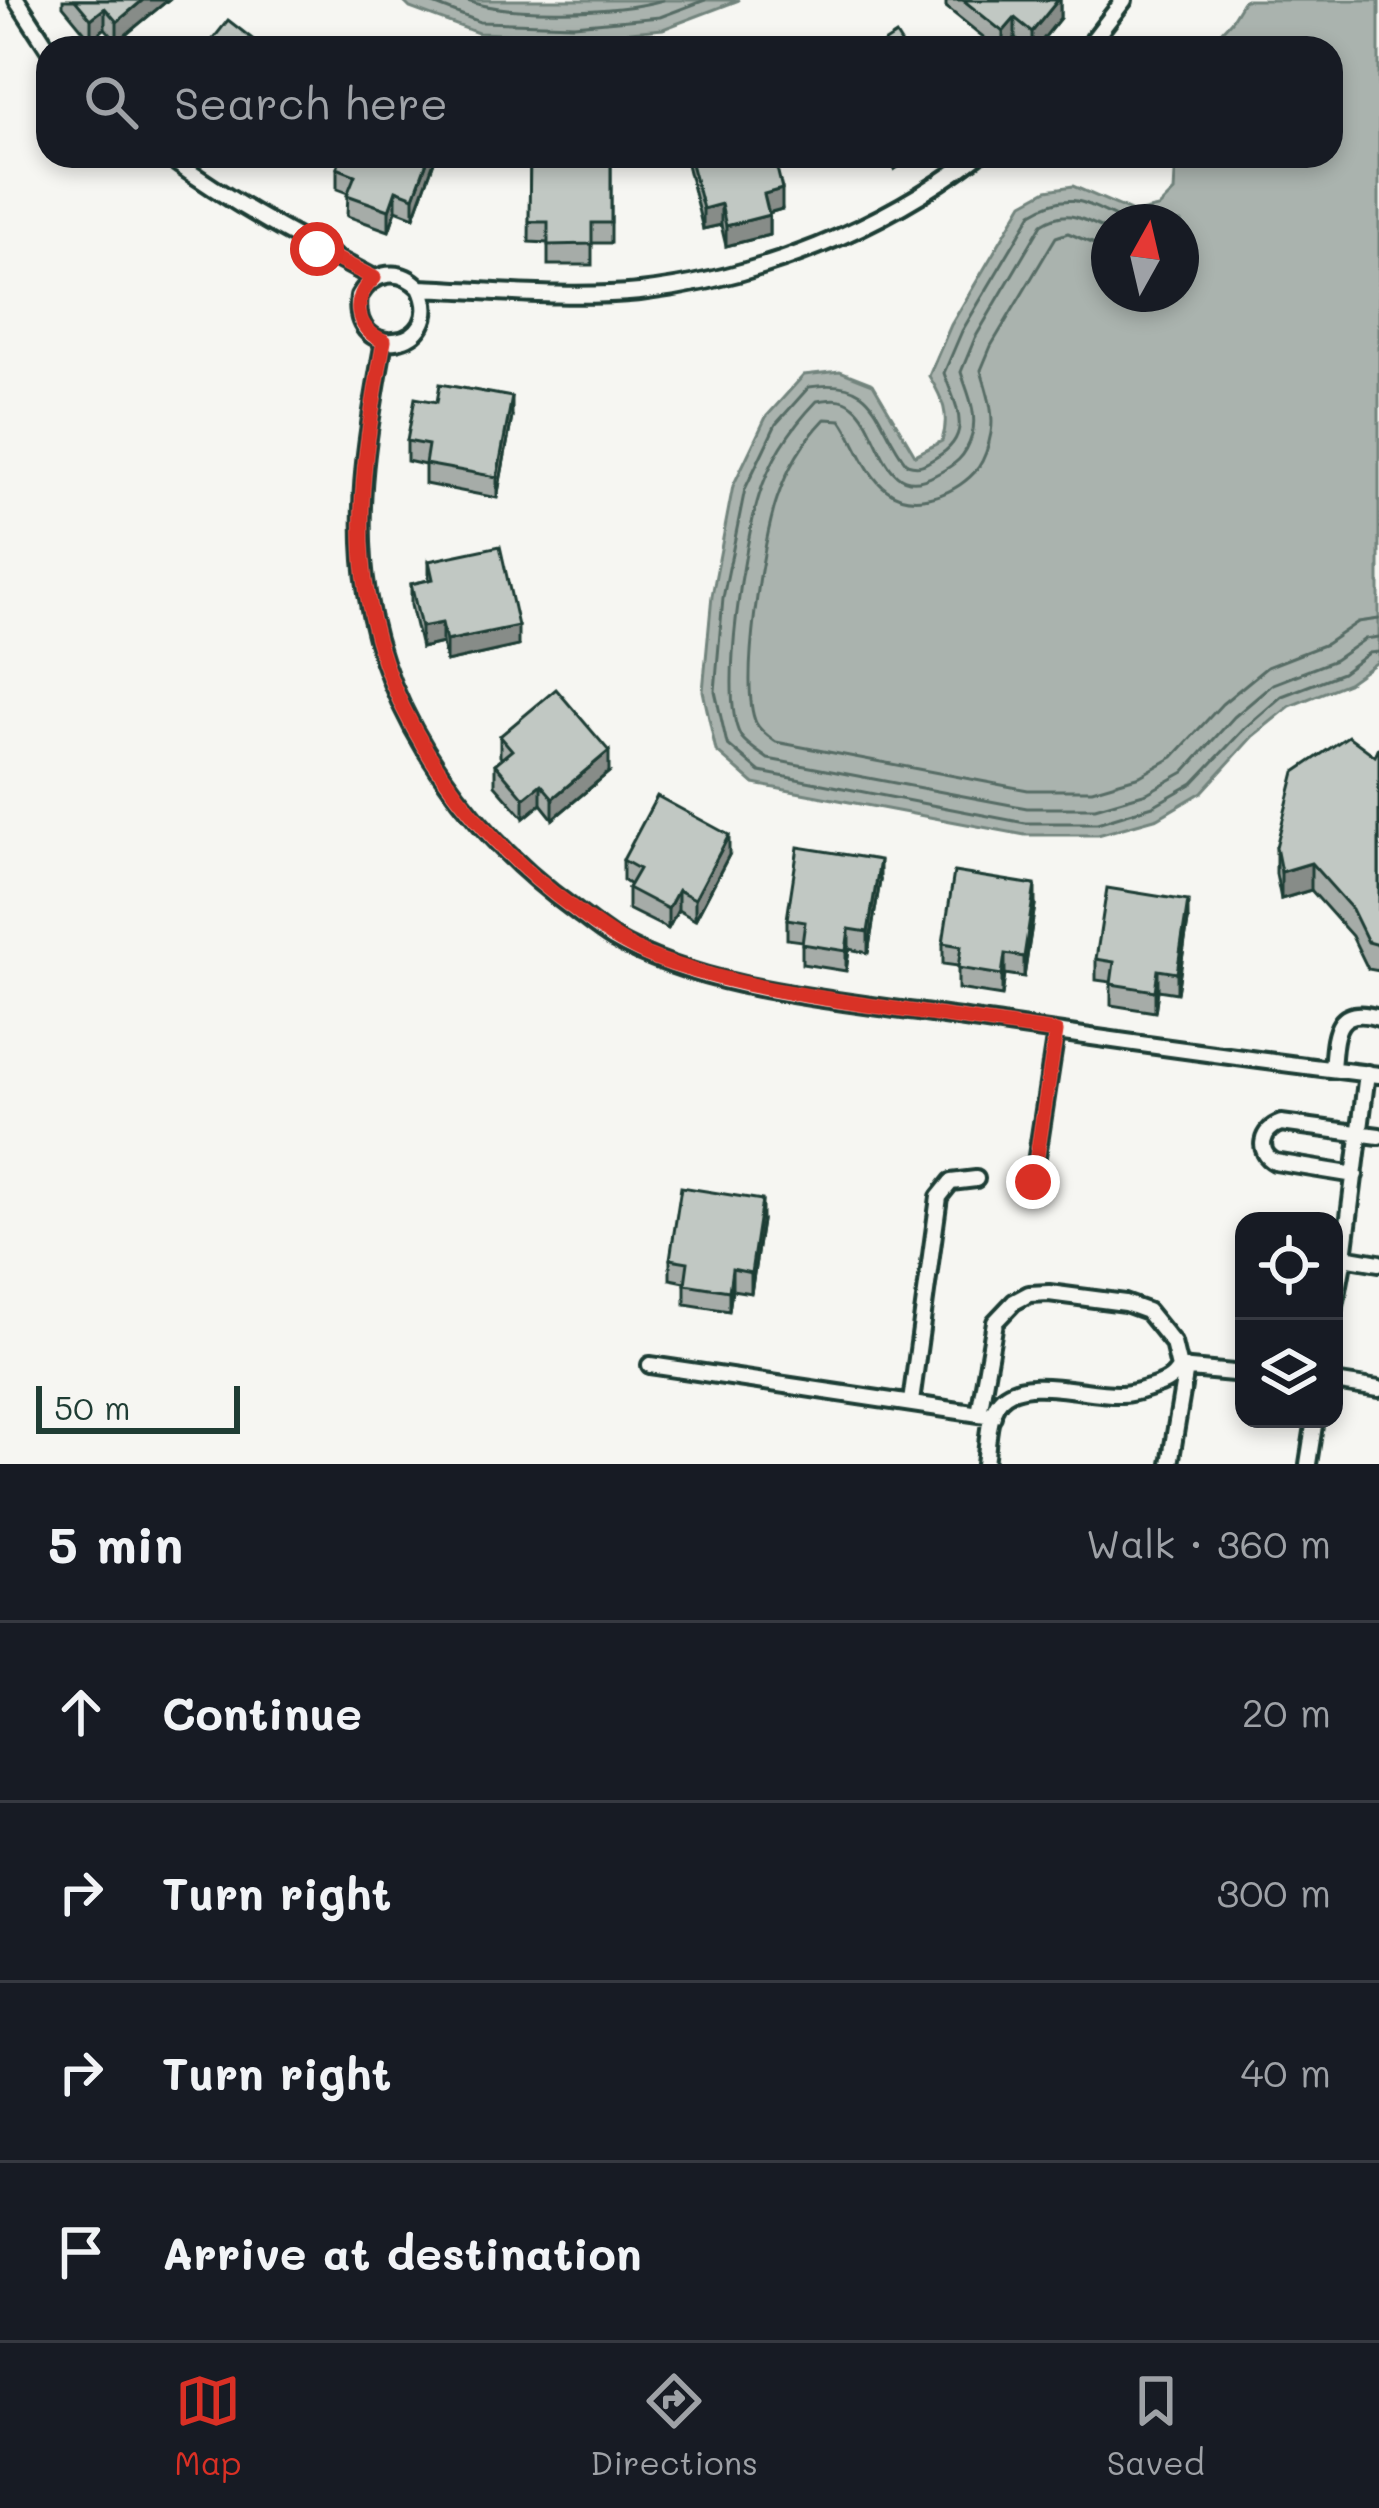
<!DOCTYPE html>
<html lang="en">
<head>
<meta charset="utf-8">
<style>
	:root { --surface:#171b24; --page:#242831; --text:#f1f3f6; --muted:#9ea1a6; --line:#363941; --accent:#d93025 }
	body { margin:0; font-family:Mali,sans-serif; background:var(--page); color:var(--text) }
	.controls { position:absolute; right:36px; bottom:36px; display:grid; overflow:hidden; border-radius:24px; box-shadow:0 6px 18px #0003 }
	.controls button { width:108px; height:108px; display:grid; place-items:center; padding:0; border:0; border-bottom:3px solid var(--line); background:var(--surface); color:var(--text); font:60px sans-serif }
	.compass { position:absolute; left:1091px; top:204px; width:108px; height:108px; border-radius:50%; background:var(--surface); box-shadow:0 6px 18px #0003; rotate:8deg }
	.scale { position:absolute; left:36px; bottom:30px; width:204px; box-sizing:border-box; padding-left:12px; border:6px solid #1f3d34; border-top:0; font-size:33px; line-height:42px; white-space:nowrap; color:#1f3d34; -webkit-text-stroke:9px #f6f6f2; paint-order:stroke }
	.stop { position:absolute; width:36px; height:36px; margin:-27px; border:9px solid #d93025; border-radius:50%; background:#fff }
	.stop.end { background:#d93025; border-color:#fff; box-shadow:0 3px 12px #0008 }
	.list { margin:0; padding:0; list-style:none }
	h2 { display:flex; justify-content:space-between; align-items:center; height:156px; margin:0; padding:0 48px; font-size:51px }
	h2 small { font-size:39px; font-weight:400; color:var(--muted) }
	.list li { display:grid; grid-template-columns:78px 1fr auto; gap:36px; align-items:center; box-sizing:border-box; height:180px; padding:0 48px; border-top:3px solid var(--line) }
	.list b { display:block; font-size:45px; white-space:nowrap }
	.list em { font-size:39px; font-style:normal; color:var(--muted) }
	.icon { flex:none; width:66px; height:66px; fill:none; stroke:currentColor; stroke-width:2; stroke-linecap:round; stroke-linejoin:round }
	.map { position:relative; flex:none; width:1379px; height:1464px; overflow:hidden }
	.search { position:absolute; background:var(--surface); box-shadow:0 6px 18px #0003; left:36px; right:36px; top:36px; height:132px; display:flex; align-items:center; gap:30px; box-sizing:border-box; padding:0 42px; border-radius:36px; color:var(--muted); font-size:45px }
	.sheet { height:876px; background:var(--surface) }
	nav { display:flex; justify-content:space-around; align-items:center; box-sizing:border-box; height:168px; border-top:3px solid var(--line); background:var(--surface); font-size:33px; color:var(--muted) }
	nav a { display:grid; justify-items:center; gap:6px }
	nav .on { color:var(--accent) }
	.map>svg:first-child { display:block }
	.water { fill:#aab3ae; stroke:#72847d; stroke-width:3; fill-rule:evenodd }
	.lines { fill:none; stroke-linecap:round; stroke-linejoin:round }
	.shore { stroke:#576c65; stroke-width:3 }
	.service-casing { stroke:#1f3d34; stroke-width:22 }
	.service { stroke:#f6f6f2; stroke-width:14 }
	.wall { fill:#a6aca8; stroke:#1f3d34; stroke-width:3 }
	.shaded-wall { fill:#878c88; stroke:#1f3d34; stroke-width:3 }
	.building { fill:#c1c8c3; stroke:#1f3d34; stroke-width:3 }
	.route { stroke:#d93025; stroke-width:15 }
</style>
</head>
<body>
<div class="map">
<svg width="1379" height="1464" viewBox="0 0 1379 1464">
	<rect width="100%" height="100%" fill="#f6f6f2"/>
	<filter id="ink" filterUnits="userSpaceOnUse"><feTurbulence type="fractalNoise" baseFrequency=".00833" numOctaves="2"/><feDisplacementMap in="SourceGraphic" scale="24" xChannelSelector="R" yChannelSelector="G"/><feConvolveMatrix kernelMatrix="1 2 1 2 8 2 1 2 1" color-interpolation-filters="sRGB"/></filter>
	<g filter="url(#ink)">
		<!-- water -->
		<path class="water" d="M 402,0 L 739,0 L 663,29 L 575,37 L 478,33 L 410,8 Z
			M 1244,0 L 1379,0 L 1379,661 L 1348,683 L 1290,706 L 1253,736 L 1202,792 L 1158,818 L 1098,835 L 1025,835 L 754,784 L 716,751 L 703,691 L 712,596 L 733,486 L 766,417 L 804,375 L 840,371 L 873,384 L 915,455 L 942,441 C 950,415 943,399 929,376 L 951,325 L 1023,203 L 1047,190 L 1073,186 L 1135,213 L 1158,208 L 1174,192 L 1176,156 L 1331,156 L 1331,48 L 1206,48 L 1231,21 ZM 1109,222 L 1181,222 L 1181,294 L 1109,294 Z"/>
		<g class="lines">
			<!-- shore -->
			<path class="shore" d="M 423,0 L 480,22 L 574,25 L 660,17 L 705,0
				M 465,0 C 509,17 617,13 663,0
				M 1126,222 C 1088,205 1072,188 1032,213 L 962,331 L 944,373 C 955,405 976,435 935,458 C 924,465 919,468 907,464 C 873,420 880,376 809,387 L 776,424 L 745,489 L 723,598 L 715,691 L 727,744 L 760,772 L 1025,823 L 1097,823 L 1153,806 L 1193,783 L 1245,728 L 1282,696 L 1342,673 L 1369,653 L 1379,652
				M 1109,231 C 1083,220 1069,207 1042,224 L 975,338 L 961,372 C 967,392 978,412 972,435 C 966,457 955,465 935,475 C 882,504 881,427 853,406 C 843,397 829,399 817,401 C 791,428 770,460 759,496 C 745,541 719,694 740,735 C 745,744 760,753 768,759 L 1027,808 L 1095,808 L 1147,793 L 1184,772 L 1234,717 L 1273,684 L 1335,660 L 1365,639 L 1379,637
				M 1109,250 L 1068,233 L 1056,237 L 991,346 L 981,370 C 986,389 995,411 991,433 C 989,444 985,458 978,468 C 959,493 914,511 887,490 C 865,474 856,441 841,420 L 825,419 C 804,441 787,469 777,499 C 763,540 739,685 756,723 C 760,731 769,737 776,742 L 1028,790 L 1092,790 L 1140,776 L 1173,757 L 1222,704 L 1267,667 L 1326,644 L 1358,622 L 1379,619"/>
			<defs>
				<path id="service" d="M 17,0 L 48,48
					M 1087,48 L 1124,0
					M 167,156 C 232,204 303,241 374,278
					M 420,288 C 449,349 349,365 359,296 C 374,271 400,267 420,288 C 493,291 568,299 640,292 C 761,278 881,229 977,156
					M 384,341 C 369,423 353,510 367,593 C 387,722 472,836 576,911 C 588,920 600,930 613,938 C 702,990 836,1000 938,1015 C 1085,1036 1232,1058 1379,1075
					M 1332,1069 C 1335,1035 1334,1004 1379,1018
					M 1355,1175 L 1275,1162 C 1256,1152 1261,1130 1281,1123 L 1379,1136
					M 1033,1182 L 1056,1032
					M 1344,1257 L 1379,1263
					M 1334,1312 L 1344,1257 L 1367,1073
					M 650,1365 L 993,1416
					M 1179,1368 L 1244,1374
					M 1334,1382 L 1379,1389
					M 911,1402 L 939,1197 L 951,1182 L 976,1179
					M 979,1414 L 995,1322 L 1014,1302 L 1029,1294 L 1049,1293 L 1125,1303 L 1147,1311 L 1173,1343 L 1179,1368
					M 985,1464 C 988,1445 987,1415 1000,1400 C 1024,1373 1088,1396 1121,1394 C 1130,1394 1140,1391 1149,1388 C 1162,1384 1172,1381 1179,1368
					M 1170,1464 L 1186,1368
					M 1308,1464 L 1315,1419"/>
			</defs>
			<!-- service casing -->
			<use href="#service" class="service-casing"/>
			<!-- service -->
			<use href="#service" class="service"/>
		</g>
		<!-- wall -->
		<path class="wall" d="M 63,0 L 168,0 L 117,42 L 105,28 L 91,40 L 63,6 Z
			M 946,0 L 1060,0 L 1060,18 L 1036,48 L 1027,48 L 1015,38 L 1007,48 L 997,48 L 946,7 Z
			M 436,156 L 414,217 L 396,210 L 389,231 L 347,216 L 348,193 L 337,189 L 337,168 Z
			M 530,156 L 611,156 L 611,243 L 592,243 L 592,265 L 548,265 L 548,243 L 529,242 Z
			M 685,156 L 774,156 L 782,209 L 769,213 L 769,235 L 726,246 L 721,225 L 703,229 Z
			M 886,156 L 915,156 L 895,169 Z
			M 512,417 L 497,498 L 425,484 L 425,465 L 407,461 L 407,441 Z
			M 429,561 L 518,646 L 446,662 L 442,643 L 421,648 L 411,605 L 411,584 L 429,580 Z
			M 500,736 L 609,772 L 553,819 L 541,804 L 524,818 L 495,785 L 495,764 L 502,759 L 500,756 Z
			M 1379,747 L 1379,971 L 1368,969 L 1352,936 L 1311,890 L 1281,899 L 1276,874 L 1276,847 L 1375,756 Z
			M 729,855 L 695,920 L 678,910 L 668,929 L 628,909 L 628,888 L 630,885 L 623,880 L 623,860 Z
			M 880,881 L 868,953 L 849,949 L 846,971 L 802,964 L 802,941 L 787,939 L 787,919 Z
			M 1035,905 L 1024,977 L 1005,974 L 1002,996 L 958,989 L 958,966 L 943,964 L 943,943 Z
			M 1188,921 L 1177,993 L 1158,990 L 1155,1012 L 1111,1005 L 1111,982 L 1096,980 L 1096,959 Z
			M 762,1221 L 751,1293 L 732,1290 L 729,1311 L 685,1304 L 685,1282 L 670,1279 L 670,1259 Z"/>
		<!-- shaded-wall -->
		<path class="shaded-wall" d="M 143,0 L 168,0 L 117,42 L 117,22 Z
			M 1058,0 L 1060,0 L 1060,18 L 1036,48 L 1032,48 L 1032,32 Z
			M 105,8 L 105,28 L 91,40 L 91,19 Z
			M 1015,18 L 1015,38 L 1007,48 L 1003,48 L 1003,32 Z
			M 429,156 L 436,156 L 414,217 L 414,197 Z
			M 895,156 L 915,156 L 895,169 Z
			M 782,189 L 782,209 L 764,214 L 764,194 Z
			M 396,190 L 396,210 L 389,231 L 389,210 Z
			M 721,204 L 721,225 L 703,229 L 703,209 Z
			M 769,215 L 769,235 L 726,246 L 726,226 Z
			M 512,397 L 512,417 L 497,498 L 497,477 Z
			M 442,623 L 442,643 L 421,648 L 421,627 Z
			M 518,626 L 518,646 L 446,662 L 446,641 Z
			M 609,751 L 609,772 L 553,819 L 553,798 Z
			M 541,784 L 541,804 L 524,818 L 524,798 Z
			M 729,835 L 729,855 L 695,920 L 695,899 Z
			M 880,860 L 880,881 L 868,953 L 868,932 Z
			M 1311,863 L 1311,890 L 1281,899 L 1281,872 Z
			M 1035,885 L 1035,905 L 1024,977 L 1024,957 Z
			M 678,890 L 678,910 L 668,929 L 668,909 Z
			M 1188,901 L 1188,921 L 1177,993 L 1177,973 Z
			M 849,929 L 849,949 L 846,971 L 846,951 Z
			M 1005,954 L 1005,974 L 1002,996 L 1002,975 Z
			M 1158,970 L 1158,990 L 1155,1012 L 1155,991 Z
			M 762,1200 L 762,1221 L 751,1293 L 751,1273 Z
			M 732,1269 L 732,1290 L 729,1311 L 729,1291 Z"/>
		<!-- building -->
		<path class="building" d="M 75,0 L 143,0 L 117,22 L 105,8 L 91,19 Z
			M 963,0 L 1058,0 L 1032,32 L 1015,18 L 1003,32 Z
			M 228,20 L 264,48 L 206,48 Z
			M 896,35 L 904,48 L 876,48 Z
			M 341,156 L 429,156 L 414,197 L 396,190 L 389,210 L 347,195 L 355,175 L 337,168 Z
			M 530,156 L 611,156 L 611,223 L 592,223 L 592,244 L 548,245 L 548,222 L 529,222 Z
			M 689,156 L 774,156 L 782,189 L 764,194 L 769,215 L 726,226 L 721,204 L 703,209 Z
			M 440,384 L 512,397 L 497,477 L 425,464 L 428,445 L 407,441 L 415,398 L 437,402 Z
			M 500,546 L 518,626 L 446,641 L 442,623 L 421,627 L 411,584 L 433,579 L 429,561 Z
			M 556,689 L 609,751 L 553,798 L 541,784 L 524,798 L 495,764 L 512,750 L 500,736 Z
			M 1348,736 L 1375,756 L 1379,747 L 1379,945 L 1368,942 L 1352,909 L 1311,863 L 1281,872 L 1276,847 L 1295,772 Z
			M 657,796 L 729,835 L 695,899 L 678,890 L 668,909 L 628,888 L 639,869 L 623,860 Z
			M 798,847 L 880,860 L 868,932 L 849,929 L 846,951 L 802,944 L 805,922 L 787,919 Z
			M 954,872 L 1035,885 L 1024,957 L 1005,954 L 1002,975 L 958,968 L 961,946 L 943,943 Z
			M 1107,888 L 1188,901 L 1177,973 L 1158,970 L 1155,991 L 1111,984 L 1114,962 L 1096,959 Z
			M 681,1187 L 762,1200 L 751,1273 L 732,1269 L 729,1291 L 685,1284 L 688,1262 L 670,1259 Z"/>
	</g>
	<g class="lines" filter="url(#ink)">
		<!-- route -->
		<path class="route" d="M 317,249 L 374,278 C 350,299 355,329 384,341 C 369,423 353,510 367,594 C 388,723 473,836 577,911 C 606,933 636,953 672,964 C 736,985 801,995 867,1005 C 930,1014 993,1023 1056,1032 L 1033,1182"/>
	</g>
</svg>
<div class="controls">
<button><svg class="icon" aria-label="locate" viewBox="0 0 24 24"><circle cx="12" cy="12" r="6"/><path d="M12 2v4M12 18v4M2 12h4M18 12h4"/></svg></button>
<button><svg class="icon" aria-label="layers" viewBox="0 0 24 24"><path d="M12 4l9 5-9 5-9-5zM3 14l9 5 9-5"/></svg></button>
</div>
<svg class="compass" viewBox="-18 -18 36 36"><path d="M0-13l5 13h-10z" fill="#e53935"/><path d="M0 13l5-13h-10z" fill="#9ea1a6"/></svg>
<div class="scale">50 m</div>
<div class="stop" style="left:317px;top:249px"></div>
<div class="stop end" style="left:1033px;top:1182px"></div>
<div class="search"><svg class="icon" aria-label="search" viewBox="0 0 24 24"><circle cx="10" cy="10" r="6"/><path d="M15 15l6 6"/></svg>Search here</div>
</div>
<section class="sheet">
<h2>5 min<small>Walk · 360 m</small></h2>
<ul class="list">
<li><svg class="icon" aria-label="ahead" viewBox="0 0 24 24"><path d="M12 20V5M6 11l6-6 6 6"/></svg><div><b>Continue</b></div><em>20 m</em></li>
<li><svg class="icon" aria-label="right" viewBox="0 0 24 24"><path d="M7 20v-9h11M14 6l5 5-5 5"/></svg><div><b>Turn right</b></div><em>300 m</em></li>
<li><svg class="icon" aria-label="right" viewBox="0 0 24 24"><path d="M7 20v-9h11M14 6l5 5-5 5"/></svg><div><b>Turn right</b></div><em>40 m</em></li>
<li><svg class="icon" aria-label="arrive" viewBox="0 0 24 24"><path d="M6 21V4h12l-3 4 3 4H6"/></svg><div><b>Arrive at destination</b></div></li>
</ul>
</section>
<nav>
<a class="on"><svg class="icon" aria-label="map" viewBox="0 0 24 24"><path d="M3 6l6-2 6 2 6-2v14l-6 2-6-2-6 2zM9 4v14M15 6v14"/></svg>Map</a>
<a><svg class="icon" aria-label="directions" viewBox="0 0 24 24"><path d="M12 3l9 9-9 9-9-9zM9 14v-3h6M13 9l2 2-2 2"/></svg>Directions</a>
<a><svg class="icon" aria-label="saved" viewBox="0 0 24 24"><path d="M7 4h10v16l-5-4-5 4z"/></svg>Saved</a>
</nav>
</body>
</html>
